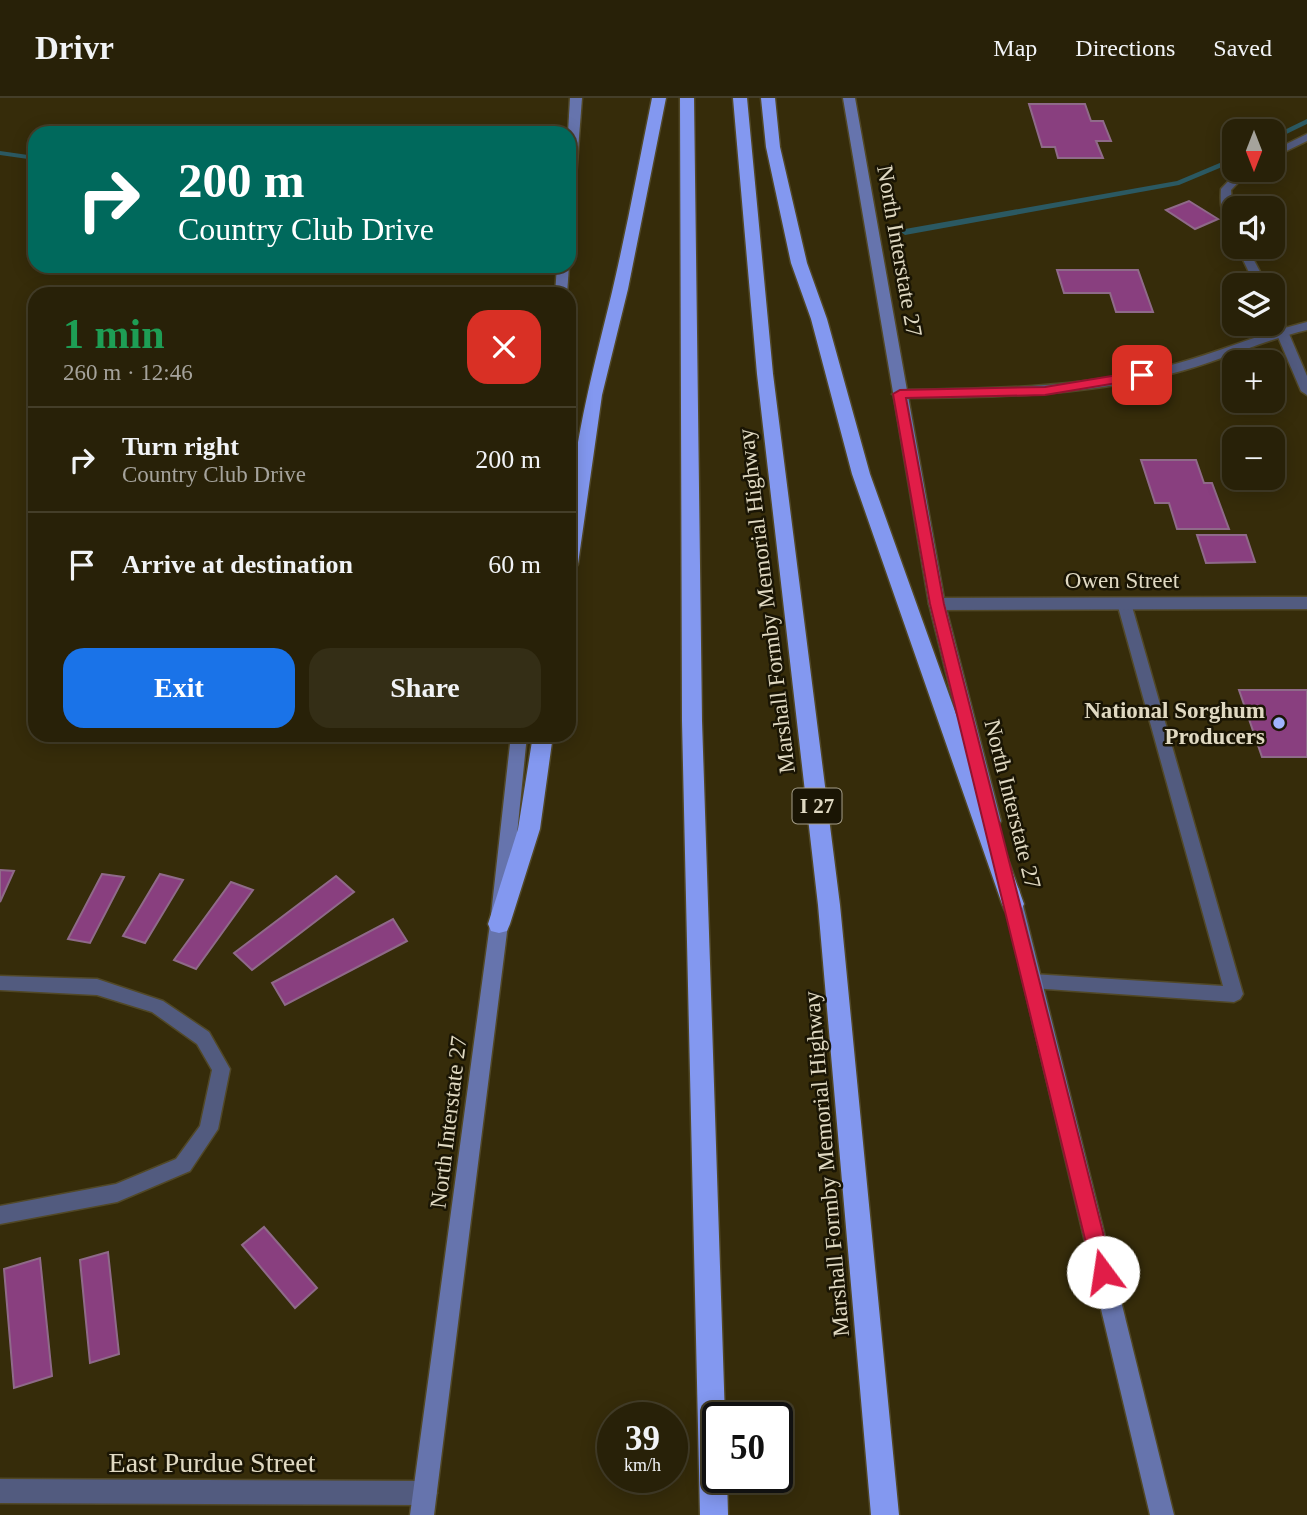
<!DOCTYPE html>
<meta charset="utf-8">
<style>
body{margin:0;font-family:"Times New Roman",serif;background:#342e16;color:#f1f3f6;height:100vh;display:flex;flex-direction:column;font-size:26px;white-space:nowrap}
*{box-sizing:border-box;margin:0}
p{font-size:23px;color:#a5a39c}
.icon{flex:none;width:38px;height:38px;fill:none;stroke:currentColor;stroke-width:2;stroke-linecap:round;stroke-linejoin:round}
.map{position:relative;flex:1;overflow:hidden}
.side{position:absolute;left:28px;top:189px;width:548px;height:455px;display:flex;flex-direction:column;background:#282108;border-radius:21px;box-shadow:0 4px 18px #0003,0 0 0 2px #443e29}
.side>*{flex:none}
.guide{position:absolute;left:28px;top:28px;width:548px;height:147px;border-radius:21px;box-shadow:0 4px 18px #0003,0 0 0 2px #443e29;background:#00695c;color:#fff;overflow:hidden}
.needle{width:46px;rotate:180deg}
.buttons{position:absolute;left:1222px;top:21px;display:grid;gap:14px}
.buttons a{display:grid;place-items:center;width:63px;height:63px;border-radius:14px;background:#282108;box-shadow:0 4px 18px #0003,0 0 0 2px #443e29;font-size:35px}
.speed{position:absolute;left:597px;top:1304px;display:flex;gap:14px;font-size:35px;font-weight:700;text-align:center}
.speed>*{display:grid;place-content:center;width:91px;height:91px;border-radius:50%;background:#282108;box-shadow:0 4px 18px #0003,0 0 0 2px #443e29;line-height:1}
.speed small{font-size:18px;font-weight:400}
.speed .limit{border:4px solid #111;border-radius:10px;background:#fff;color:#111}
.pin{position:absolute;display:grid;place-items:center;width:60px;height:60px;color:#fff;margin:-30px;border-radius:14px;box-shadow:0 4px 10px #0006}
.me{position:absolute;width:77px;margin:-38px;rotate:346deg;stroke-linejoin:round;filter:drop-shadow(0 0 5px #0008)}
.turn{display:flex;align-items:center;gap:24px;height:147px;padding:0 35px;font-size:32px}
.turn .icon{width:91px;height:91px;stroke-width:2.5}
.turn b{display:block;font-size:49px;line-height:60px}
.round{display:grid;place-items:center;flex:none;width:74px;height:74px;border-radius:21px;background:#342e16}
.summary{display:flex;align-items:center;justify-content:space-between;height:119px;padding:0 35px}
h1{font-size:42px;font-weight:700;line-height:52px;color:#1e9e55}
.action{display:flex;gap:14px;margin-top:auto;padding:14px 35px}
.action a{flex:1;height:80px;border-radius:21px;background:#1a73e8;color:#fff;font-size:28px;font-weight:700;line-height:80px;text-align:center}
.action a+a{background:#342e16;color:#f1f3f6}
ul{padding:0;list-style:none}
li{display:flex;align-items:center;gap:21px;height:105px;padding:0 35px;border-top:2px solid #443e29}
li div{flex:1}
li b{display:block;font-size:26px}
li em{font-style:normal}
header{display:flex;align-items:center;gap:42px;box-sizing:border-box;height:98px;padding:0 35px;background:#282108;border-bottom:2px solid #443e29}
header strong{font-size:33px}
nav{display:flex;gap:38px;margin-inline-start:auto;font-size:24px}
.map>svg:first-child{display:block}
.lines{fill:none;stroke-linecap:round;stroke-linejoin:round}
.stream{fill:#2b5962;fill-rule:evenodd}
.building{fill:#893f7f;stroke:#8f6a89;stroke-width:2}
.service-casing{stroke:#514827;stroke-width:3}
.minor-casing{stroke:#514827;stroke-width:3}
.secondary-casing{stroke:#514827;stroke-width:3}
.motorway-casing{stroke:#514827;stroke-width:3}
.service{fill:#525b7f;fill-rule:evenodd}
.minor{fill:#525b7f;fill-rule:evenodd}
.secondary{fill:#6674ad;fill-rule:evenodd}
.motorway{fill:#8398f0;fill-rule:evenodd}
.route{fill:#e11d48;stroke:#92132f;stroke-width:2}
.poi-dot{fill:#a0b3fd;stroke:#1a1504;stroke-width:2.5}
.labels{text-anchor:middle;stroke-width:5;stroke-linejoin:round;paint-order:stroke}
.shield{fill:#1a1504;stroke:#a59e89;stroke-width:2}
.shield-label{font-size:21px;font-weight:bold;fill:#e0d9c2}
.street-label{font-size:23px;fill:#e0d9c2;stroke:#1a1504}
.poi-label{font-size:23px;font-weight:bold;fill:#e0d9c2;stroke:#1a1504;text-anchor:end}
.near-street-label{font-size:28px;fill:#e0d9c2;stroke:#1a1504}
</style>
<header>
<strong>Drivr</strong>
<nav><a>Map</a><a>Directions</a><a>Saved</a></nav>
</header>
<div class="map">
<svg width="1307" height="1417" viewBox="0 0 1307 1417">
<rect width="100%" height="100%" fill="#362c0a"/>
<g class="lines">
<g class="stream">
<path d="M1307,21V26L1272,43V38Z"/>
<path d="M0,53L35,58V62L0,57Z"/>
<path d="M1234,59V64L1179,87L905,137L901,134L905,131L1177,83Z"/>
</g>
</g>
<g class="building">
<path d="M1029,6H1085L1091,23H1103L1111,43H1096L1103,60H1058L1055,49H1042Z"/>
<path d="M1189,103L1218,121L1195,131L1166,112Z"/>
<path d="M1057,172H1138L1153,214H1116L1110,195H1064Z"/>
<path d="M1141,362H1196L1204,385H1212L1229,431H1177L1169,405H1155Z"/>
<path d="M1197,437H1246L1255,464L1206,465Z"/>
<path d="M1239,592H1307V659H1262Z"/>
<path d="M0,772L14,773L0,804Z"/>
<path d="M102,776L124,779L90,845L68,841Z"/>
<path d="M160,776L183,782L145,845L123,838Z"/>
<path d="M336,778L354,794L252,872L234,855Z"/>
<path d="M231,784L253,792L196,871L174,862Z"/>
<path d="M393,821L407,843L285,907L272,885Z"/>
<path d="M264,1129L317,1190L295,1210L242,1147Z"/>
<path d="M108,1154L119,1256L90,1265L80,1162Z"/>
<path d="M40,1160L52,1278L14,1290L4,1171Z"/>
</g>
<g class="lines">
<g class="service-casing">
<g id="service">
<path d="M1307,36V43L1272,60V53Z"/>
<path d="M1239,72H1250L1231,92L1234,132C1221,124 1220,105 1221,91Z"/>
<path d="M1237,149H1247L1267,187H1255Z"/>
<path d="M1272,207L1278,210L1307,278V297L1301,293L1272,225Z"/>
<path d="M1124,500L1131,505L1243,896L1240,901L1234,904L1032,890L1026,888L1023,883L1026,878L1032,876L1223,888L1117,505Z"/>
<path d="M0,878L97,881L163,903L209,934L230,971L218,1031L190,1073L117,1104L0,1126V1108L116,1086L176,1061L200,1028L212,972L197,946L152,914L97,897L0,892Z"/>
</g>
</g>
<g class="minor-casing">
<g id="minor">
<path d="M1307,224V232C1260,243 1217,265 1170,276C1081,298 990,300 899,300L892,296L899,292C988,291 1077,290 1164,269C1213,257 1258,236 1307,224Z"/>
<path d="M1307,499V511L937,512L929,506L937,500Z"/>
<path d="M0,1381L425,1383L433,1387L437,1395L433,1403L425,1407L0,1405Z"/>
</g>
</g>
<g class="secondary-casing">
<g id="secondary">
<path d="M570,0H582L575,92L569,96L568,35Z"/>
<path d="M843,0H855L945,506L1001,723L998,728H986L983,723L929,506Z"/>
<path d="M569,167V168L567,196H555L557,168Z"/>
<path d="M511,637H527L508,826L434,1417H410L490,826Z"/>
<path d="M1010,783L1016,786L1019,791L1174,1417H1150L1001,791L1004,786Z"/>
</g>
</g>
<g class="motorway-casing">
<g id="motorway">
<path d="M652,0H666L628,191L602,297L578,466L575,471L569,472C564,377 590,285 612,194C627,130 639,64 652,0Z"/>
<path d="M680,0H694L702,623L725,1320H718V1379H727L728,1417H700L682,623Z"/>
<path d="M733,0H747L773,276L840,807L899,1417H871L818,807L757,276Z"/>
<path d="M761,0H775L780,49L807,165L827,221L870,376L1024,806L1021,813L1013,815L1005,813L1002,806L852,376L811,221L791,165L766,49Z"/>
<path d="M533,637H553L540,731L510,826L507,833L499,835L491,833L488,826L518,731Z"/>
</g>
</g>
<use href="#service" class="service"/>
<use href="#minor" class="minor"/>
<use href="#secondary" class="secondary"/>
<use href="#motorway" class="motorway"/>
</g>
<path class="route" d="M1142,273L1147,274V280L1045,297L906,300L944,506L1113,1174L1110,1181L1103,1184L1096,1181L1093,1174L930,506L893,296L900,292L1045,289Z"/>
<circle class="poi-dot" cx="1279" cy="625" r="7"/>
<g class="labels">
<rect class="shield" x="792.5" y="690.5" width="49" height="35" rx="5"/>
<g class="shield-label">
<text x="817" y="715">I 27</text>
</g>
<g class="street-label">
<text transform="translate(900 153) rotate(80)" y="8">North Interstate 27</text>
<text x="1122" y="490">Owen Street</text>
<text transform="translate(766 503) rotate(-97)" y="8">Marshall Formby Memorial Highway</text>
<text transform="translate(1013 706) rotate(76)" y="8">North Interstate 27</text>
<text transform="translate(448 1024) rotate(-83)" y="8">North Interstate 27</text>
<text transform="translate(826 1066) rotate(-95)" y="8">Marshall Formby Memorial Highway</text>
</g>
<g class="poi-label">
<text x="1265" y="620">National Sorghum<tspan x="1265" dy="26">Producers</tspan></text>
</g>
<g class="near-street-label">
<text x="212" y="1374">East Purdue Street</text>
</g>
</g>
</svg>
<div class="buttons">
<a><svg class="needle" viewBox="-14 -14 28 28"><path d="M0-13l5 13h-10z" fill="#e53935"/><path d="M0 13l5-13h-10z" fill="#a5a39c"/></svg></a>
<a><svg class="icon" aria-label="sound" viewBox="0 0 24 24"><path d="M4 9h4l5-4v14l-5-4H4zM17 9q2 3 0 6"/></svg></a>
<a><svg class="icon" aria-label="layers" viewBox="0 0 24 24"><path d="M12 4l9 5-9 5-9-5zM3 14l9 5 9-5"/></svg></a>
<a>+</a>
<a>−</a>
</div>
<div class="speed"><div>39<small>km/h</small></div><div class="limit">50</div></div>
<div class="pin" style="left:1142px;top:277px;background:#d93025"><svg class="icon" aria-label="arrive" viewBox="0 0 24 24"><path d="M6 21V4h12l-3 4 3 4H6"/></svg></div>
<svg class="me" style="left:1103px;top:1174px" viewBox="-20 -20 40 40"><circle r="19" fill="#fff"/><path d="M0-13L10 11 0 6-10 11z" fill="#e11d48"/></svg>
<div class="guide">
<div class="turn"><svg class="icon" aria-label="right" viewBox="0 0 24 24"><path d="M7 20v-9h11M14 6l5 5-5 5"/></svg><div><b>200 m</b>Country Club Drive</div></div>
</div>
<section class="side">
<div class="summary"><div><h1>1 min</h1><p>260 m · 12:46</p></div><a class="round" style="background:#d93025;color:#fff"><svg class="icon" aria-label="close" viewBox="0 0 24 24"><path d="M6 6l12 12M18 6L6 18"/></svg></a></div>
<ul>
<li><svg class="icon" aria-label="right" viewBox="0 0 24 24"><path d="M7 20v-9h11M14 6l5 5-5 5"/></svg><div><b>Turn right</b><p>Country Club Drive</p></div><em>200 m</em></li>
<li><svg class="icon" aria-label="arrive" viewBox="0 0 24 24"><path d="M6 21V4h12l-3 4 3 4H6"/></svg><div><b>Arrive at destination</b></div><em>60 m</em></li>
</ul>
<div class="action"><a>Exit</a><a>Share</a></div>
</section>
</div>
